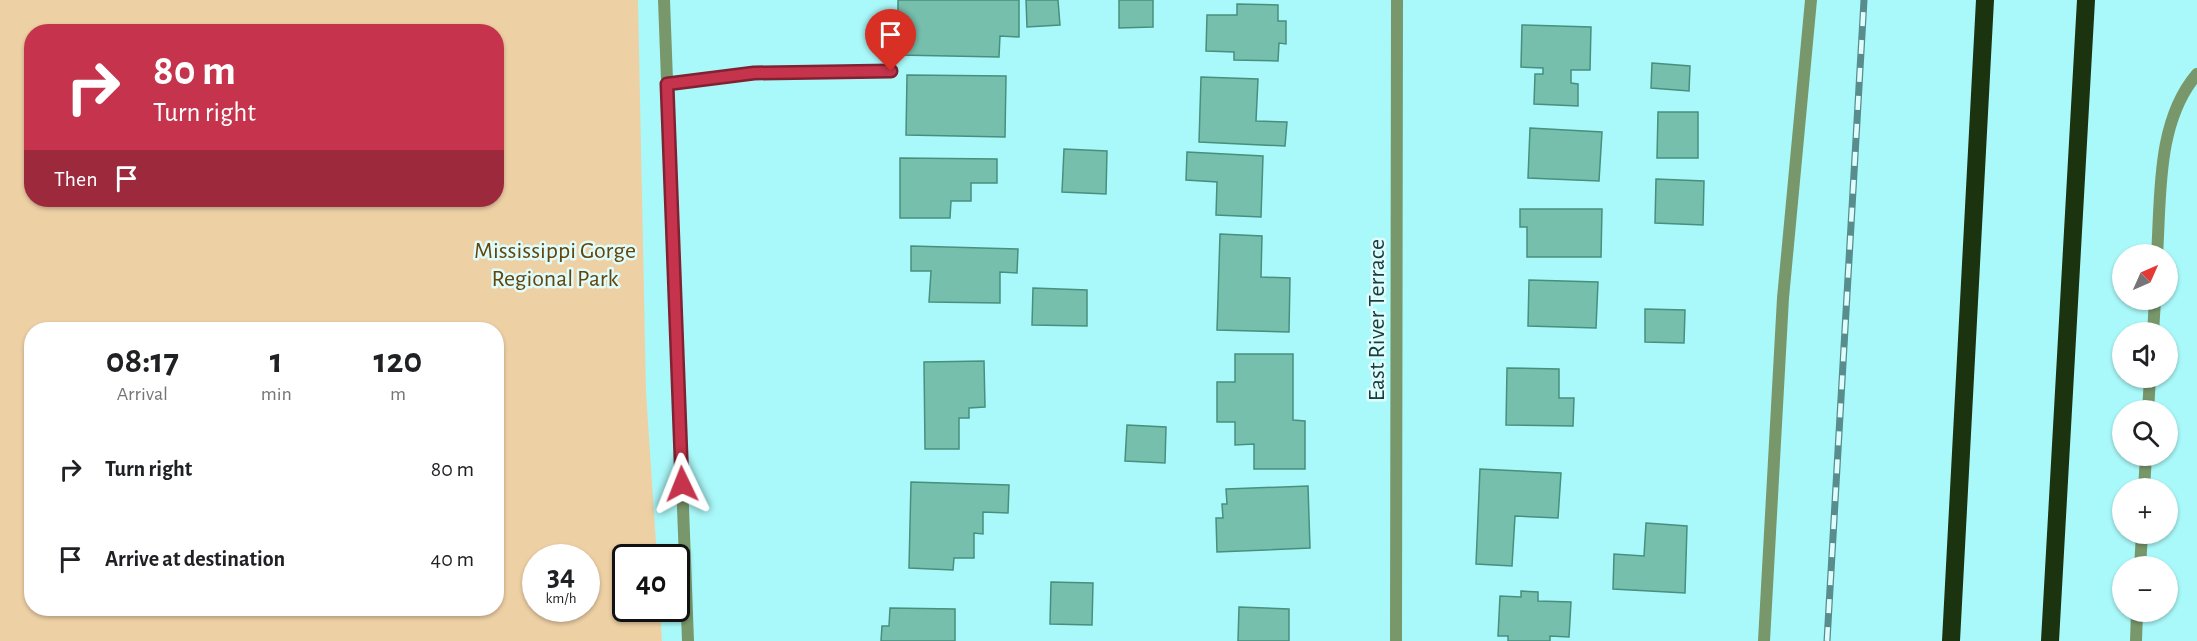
<!DOCTYPE html>
<meta charset="utf-8">
<style>
body{margin:0;font-family:"Alegreya Sans",sans-serif;background:#f2f2f2;color:#202124;height:100vh;display:flex;flex-direction:column;font-size:22px;white-space:nowrap}
*{box-sizing:border-box;margin:0}
p{font-size:20px;color:#757577}
.icon{flex:none;width:33px;height:33px;fill:none;stroke:currentColor;stroke-width:2;stroke-linecap:round;stroke-linejoin:round}
.map{position:relative;flex:1;overflow:hidden}
.sheet{position:absolute;left:24px;top:322px;width:480px;height:294px;display:flex;flex-direction:column;background:#fff;border-radius:24px;box-shadow:0 2px 4px #0004}
.sheet>*{flex:none}
.guide{position:absolute;left:24px;top:24px;width:480px;height:183px;border-radius:24px;box-shadow:0 2px 4px #0004;background:#c5344c;color:#fff;overflow:hidden}
.needle{width:39px;rotate:45deg}
.tools{position:absolute;left:2112px;top:244px;display:grid;gap:12px}
.tools a{display:grid;place-items:center;width:66px;height:66px;border-radius:50%;background:#fff;box-shadow:0 2px 4px #0004;font-size:30px}
.speed{position:absolute;left:522px;top:544px;display:flex;gap:12px;font-size:30px;font-weight:700;text-align:center}
.speed>*{display:grid;place-content:center;width:78px;height:78px;border-radius:50%;background:#fff;box-shadow:0 2px 4px #0004;line-height:1}
.speed small{font-size:15px;font-weight:400}
.speed .limit{border:3px solid #111;border-radius:9px;background:#fff;color:#111}
.pin{position:absolute;display:grid;place-items:center;width:51px;height:51px;color:#fff;margin:-62px -26px;border-radius:50% 50% 50% 0;rotate:-45deg;box-shadow:0 0 6px #0007}
.pin .icon{rotate:45deg}
.me{position:absolute;width:66px;margin:-33px;rotate:358deg;stroke-linejoin:round;filter:drop-shadow(0 0 4px #0008)}
.turn{display:flex;align-items:center;gap:21px;height:126px;padding:0 30px;font-size:27px}
.turn .icon{width:78px;height:78px;stroke-width:2.5}
.turn b{display:block;font-size:42px;line-height:51px}
.then{display:flex;align-items:center;height:57px;padding:0 30px;background:#0003;gap:12px;font-size:22px}
.eta{display:flex;justify-content:space-evenly;align-items:center;height:102px;text-align:center}
.eta b{font-size:36px;font-weight:700;line-height:42px}
ul{padding:0;list-style:none}
li{display:flex;align-items:center;gap:18px;height:90px;padding:0 30px}
li div{flex:1}
li b{display:block;font-size:22px}
li em{font-style:normal}
.map>svg:first-child{display:block}
.green{fill:#eed0a5;fill-rule:evenodd}
.building{fill:#77bfad;stroke:#478f7f;stroke-width:1.5}
.lines{fill:none;stroke-linecap:round;stroke-linejoin:round}
.service{stroke:#78986b;stroke-width:12}
.minor{stroke:#78986b;stroke-width:12}
.tertiary{stroke:#78986b;stroke-width:12}
.motorway{stroke:#1b330f;stroke-width:18}
.rail-casing{stroke:#588c8d;stroke-width:7}
.rail{stroke:#dffdfd;stroke-width:4.5;stroke-dasharray:14;stroke-linecap:butt}
.route-casing{stroke:#802231;stroke-width:15}
.route{stroke:#c5344c;stroke-width:10}
.labels{text-anchor:middle;stroke-width:5;stroke-linejoin:round;paint-order:stroke}
.park-label{font-size:24px;fill:#65450a;stroke:#dffdfd}
.street-label{font-size:24px;fill:#1b3c3d;stroke:#dffdfd}
</style>
<div class="map">
<svg width="2197" height="641" viewBox="0 0 2197 641">
<rect width="100%" height="100%" fill="#aaf9fa"/>
<path class="green" d="M0,0H638L646,392L657,558H626V609H660L662,641H0ZM32,32H496V200H32ZM32,330H496V609H32ZM536,558H586V609H536Z"/>
<g class="building">
<path d="M898,0H1019V37L1000,36L999,57L898,55Z"/>
<path d="M1026,0H1058L1060,25L1027,27Z"/>
<path d="M1119,0H1153V27L1119,28Z"/>
<path d="M1237,4L1278,5V21H1286V44L1279,43L1278,61L1234,60V52L1206,51L1207,15H1237Z"/>
<path d="M1522,25L1591,27L1590,70H1571V83L1578,84V106L1534,104L1535,74H1543V68L1521,67Z"/>
<path d="M1652,63L1690,66L1689,91L1651,88Z"/>
<path d="M907,75L1006,76L1005,137L906,135Z"/>
<path d="M1201,77L1258,79L1256,121L1287,122L1285,146L1199,142Z"/>
<path d="M1658,112H1698V158H1657Z"/>
<path d="M1530,128L1602,132L1599,181L1528,178Z"/>
<path d="M1064,149L1107,151L1106,194L1062,192Z"/>
<path d="M1187,152L1263,156L1261,217L1216,215L1217,182L1186,180Z"/>
<path d="M900,158L997,159V183H971V201H951L950,218H900Z"/>
<path d="M1656,179L1704,181L1703,225L1655,223Z"/>
<path d="M1520,209H1602L1601,257H1527V227H1520Z"/>
<path d="M1220,234L1262,236L1261,277L1290,278L1289,332L1217,330Z"/>
<path d="M911,246L1018,249L1017,273L1000,272V303L929,302L931,271H911Z"/>
<path d="M1529,280L1598,282L1596,328L1528,326Z"/>
<path d="M1033,288L1087,290V326L1032,325Z"/>
<path d="M1645,309L1685,310L1684,343L1645,342Z"/>
<path d="M1235,354H1293V420L1305,421V469H1254V444L1235,445V422H1217V382H1235Z"/>
<path d="M984,361L985,407L969,408V418H959V449H925L924,362Z"/>
<path d="M1507,368L1559,369V398H1574L1573,426L1506,425Z"/>
<path d="M1127,425L1166,427L1165,463L1125,461Z"/>
<path d="M1480,469L1561,473L1558,518L1515,516L1512,566L1476,564Z"/>
<path d="M911,482L1009,485L1008,513L983,512V534L974,533V558H954L953,570L909,568Z"/>
<path d="M1308,486L1310,548L1217,552L1216,518H1223L1222,504H1227L1226,489Z"/>
<path d="M1646,523L1687,526L1685,593L1613,589L1614,554L1644,556Z"/>
<path d="M1051,582L1093,583L1092,625L1050,624Z"/>
<path d="M1521,591L1538,592V601L1571,602L1569,637L1550,636V641H1508V636H1498L1500,596L1521,597Z"/>
<path d="M1239,607L1289,609V641H1238Z"/>
<path d="M890,608L955,609V641H881L882,626H889Z"/>
</g>
<g class="lines">
<g class="service">
<path d="M667,84L755,73L891,71"/>
<path d="M1764,641L1783,298L1811,0"/>
</g>
<g class="minor">
<path d="M2157,255C2161,196 2156,122 2197,74"/>
<path d="M2153,333L2155,300"/>
<path d="M2148,411L2150,378"/>
<path d="M2144,489L2146,456"/>
<path d="M2140,567L2142,534"/>
<path d="M1396,641L1397,0"/>
<path d="M2136,641L2137,612"/>
</g>
<path class="tertiary" d="M664,0L688,641"/>
<g class="motorway">
<path d="M1951,641L1985,0"/>
<path d="M2050,641L2086,0"/>
</g>
<g class="rail-casing">
<path id="rail" d="M1827,641L1864,0"/>
</g>
<use href="#rail" class="rail"/>
</g>
<g class="lines">
<g class="route-casing">
<path id="route" d="M682,484L667,84L754,73L891,71"/>
</g>
<use href="#route" class="route"/>
</g>
<g class="labels">
<g class="park-label">
<text x="555" y="258">Mississippi Gorge<tspan x="555" dy="28">Regional Park</tspan></text>
</g>
<g class="street-label">
<text transform="translate(1376 320) rotate(-90)" y="8">East River Terrace</text>
</g>
</g>
</svg>
<div class="tools">
<a><svg class="needle" viewBox="-14 -14 28 28"><path d="M0-13l5 13h-10z" fill="#e53935"/><path d="M0 13l5-13h-10z" fill="#757577"/></svg></a>
<a><svg class="icon" aria-label="sound" viewBox="0 0 24 24"><path d="M4 9h4l5-4v14l-5-4H4zM17 9q2 3 0 6"/></svg></a>
<a><svg class="icon" aria-label="search" viewBox="0 0 24 24"><circle cx="10" cy="10" r="6"/><path d="M15 15l6 6"/></svg></a>
<a>+</a>
<a>−</a>
</div>
<div class="speed"><div>34<small>km/h</small></div><div class="limit">40</div></div>
<div class="pin" style="left:891px;top:71px;background:#d93025"><svg class="icon" aria-label="arrive" viewBox="0 0 24 24"><path d="M6 21V4h12l-3 4 3 4H6"/></svg></div>
<svg class="me" style="left:682px;top:484px" viewBox="-20 -20 40 40"><path d="M0-17L14 15 0 8-14 15z" fill="#c5344c" stroke="#fff" stroke-width="4"/></svg>
<div class="guide">
<div class="turn"><svg class="icon" aria-label="right" viewBox="0 0 24 24"><path d="M7 20v-9h11M14 6l5 5-5 5"/></svg><div><b>80 m</b>Turn right</div></div>
<div class="then">Then<svg class="icon" aria-label="arrive" viewBox="0 0 24 24"><path d="M6 21V4h12l-3 4 3 4H6"/></svg></div>
</div>
<section class="sheet">
<div class="eta">
<div><b>08:17</b><p>Arrival</p></div>
<div><b>1</b><p>min</p></div>
<div><b>120</b><p>m</p></div>
</div>
<ul>
<li><svg class="icon" aria-label="right" viewBox="0 0 24 24"><path d="M7 20v-9h11M14 6l5 5-5 5"/></svg><div><b>Turn right</b></div><em>80 m</em></li>
<li><svg class="icon" aria-label="arrive" viewBox="0 0 24 24"><path d="M6 21V4h12l-3 4 3 4H6"/></svg><div><b>Arrive at destination</b></div><em>40 m</em></li>
</ul>
</section>
</div>
